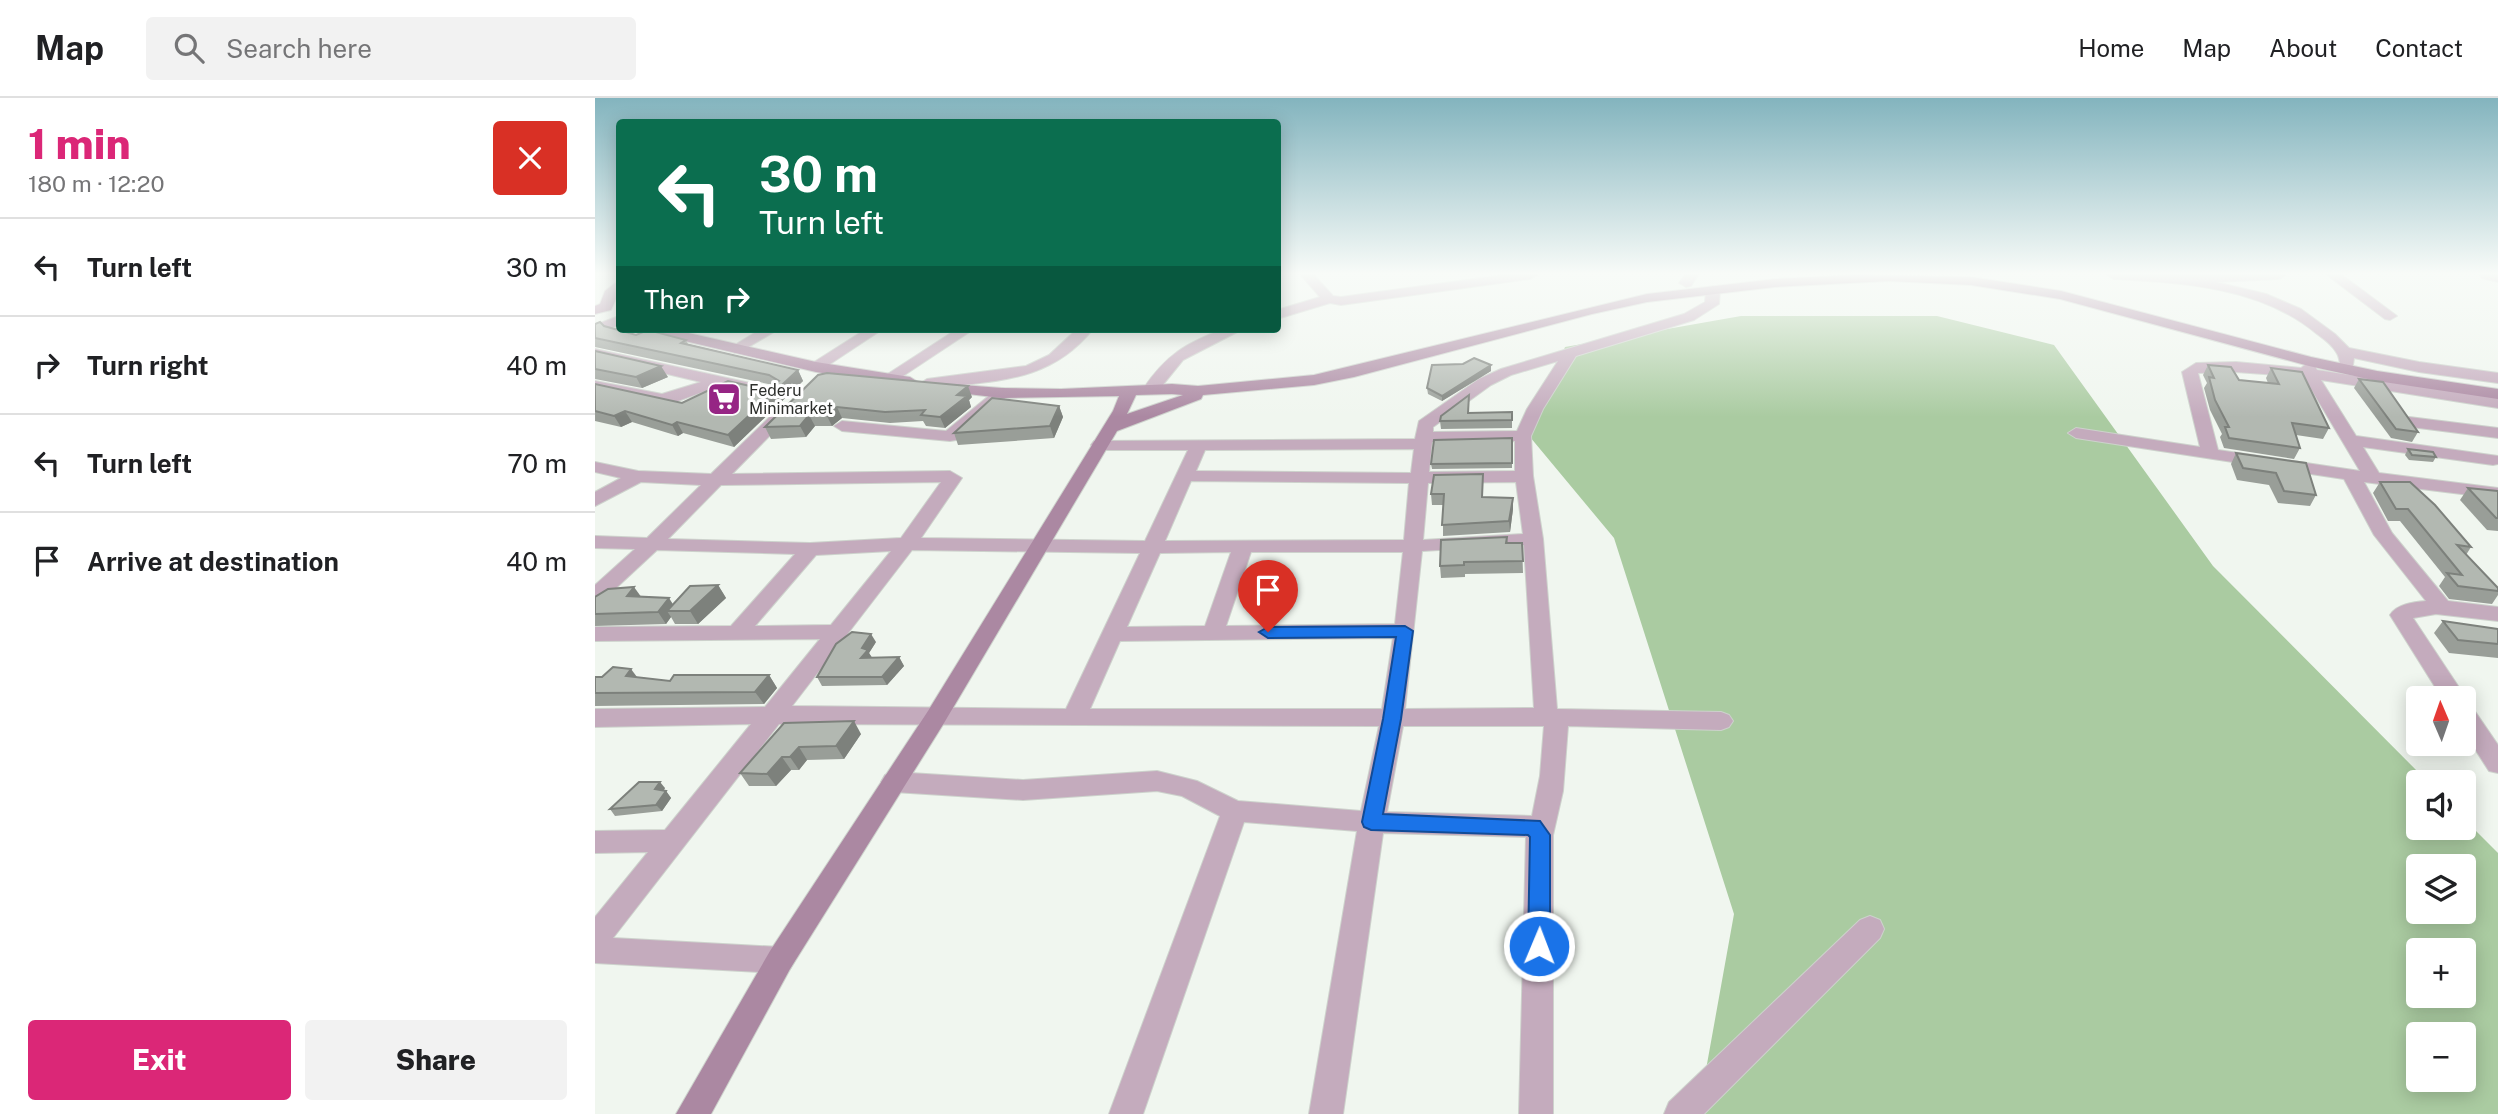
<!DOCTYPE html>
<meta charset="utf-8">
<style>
body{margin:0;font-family:"Public Sans",sans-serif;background:#f2f2f2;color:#202124;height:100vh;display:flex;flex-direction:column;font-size:26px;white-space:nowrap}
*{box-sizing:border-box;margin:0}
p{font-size:23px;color:#757577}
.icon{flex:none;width:38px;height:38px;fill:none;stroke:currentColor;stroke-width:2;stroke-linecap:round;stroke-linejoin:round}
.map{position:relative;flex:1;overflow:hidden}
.drawer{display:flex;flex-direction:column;background:#fff;width:595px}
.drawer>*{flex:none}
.guide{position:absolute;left:21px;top:21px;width:665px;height:214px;border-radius:7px;box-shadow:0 4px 18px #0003;background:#0b6e4f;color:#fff;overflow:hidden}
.needle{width:46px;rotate:358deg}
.buttons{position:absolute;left:1811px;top:588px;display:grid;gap:14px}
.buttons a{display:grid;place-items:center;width:70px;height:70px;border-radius:7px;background:#fff;box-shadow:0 4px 18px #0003;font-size:35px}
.pin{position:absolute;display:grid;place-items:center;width:60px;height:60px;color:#fff;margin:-72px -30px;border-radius:50% 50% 50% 0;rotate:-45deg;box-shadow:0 0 7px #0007}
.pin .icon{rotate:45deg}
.me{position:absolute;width:77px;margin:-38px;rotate:1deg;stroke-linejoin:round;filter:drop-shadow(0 0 5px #0008)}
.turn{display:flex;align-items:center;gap:24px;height:147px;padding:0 28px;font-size:32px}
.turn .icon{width:91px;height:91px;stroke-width:2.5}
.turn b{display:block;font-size:49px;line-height:60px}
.then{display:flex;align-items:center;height:66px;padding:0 28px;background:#0003;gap:14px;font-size:26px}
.round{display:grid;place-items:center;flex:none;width:74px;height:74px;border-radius:7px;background:#f2f2f2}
.summary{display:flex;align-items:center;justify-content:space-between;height:119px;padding:0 28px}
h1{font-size:42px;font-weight:800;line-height:52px;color:#db2777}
.primary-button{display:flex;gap:14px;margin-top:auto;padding:14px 28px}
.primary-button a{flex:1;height:80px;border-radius:7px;background:#db2777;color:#fff;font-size:28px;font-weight:800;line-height:80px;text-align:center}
.primary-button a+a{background:#f2f2f2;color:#202124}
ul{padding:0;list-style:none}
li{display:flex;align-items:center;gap:21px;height:98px;padding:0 28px;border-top:2px solid #e0e0e0}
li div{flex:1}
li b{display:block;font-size:26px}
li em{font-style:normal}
header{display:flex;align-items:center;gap:42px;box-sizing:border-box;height:98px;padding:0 35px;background:#fff;border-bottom:2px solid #e0e0e0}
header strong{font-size:33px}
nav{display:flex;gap:38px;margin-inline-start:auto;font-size:24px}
.search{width:490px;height:63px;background:#f2f2f2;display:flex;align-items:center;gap:18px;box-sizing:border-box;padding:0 24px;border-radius:7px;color:#757577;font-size:26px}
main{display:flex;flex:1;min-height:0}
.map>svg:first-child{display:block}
.green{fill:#aacba1;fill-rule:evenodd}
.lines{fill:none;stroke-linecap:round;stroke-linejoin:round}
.street-casing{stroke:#cdd2cc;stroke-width:2}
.secondary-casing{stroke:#cdd2cc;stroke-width:2}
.street{fill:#c4abbd;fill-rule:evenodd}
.secondary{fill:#ab88a2;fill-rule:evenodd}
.wall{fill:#999e98}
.shaded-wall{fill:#7d817c}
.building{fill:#b2b8b1;stroke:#7d817c;stroke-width:2}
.route{fill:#1a73e8;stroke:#114b97;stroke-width:2}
.labels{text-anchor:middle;stroke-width:6;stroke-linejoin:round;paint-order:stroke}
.far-poi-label{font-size:16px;fill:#2d2f2c;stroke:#fff;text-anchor:start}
</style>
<header>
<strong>Map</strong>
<div class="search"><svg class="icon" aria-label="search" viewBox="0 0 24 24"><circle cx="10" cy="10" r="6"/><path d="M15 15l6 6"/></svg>Search here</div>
<nav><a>Home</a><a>Map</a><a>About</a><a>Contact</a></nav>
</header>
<main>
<section class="drawer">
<div class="summary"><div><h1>1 min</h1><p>180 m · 12:20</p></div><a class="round" style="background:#d93025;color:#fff"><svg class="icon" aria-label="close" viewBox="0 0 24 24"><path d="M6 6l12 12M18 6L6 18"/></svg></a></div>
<ul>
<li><svg class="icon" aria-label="left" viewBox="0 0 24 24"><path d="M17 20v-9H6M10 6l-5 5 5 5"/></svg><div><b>Turn left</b></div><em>30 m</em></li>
<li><svg class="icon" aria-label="right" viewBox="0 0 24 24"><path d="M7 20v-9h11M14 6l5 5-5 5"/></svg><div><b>Turn right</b></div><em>40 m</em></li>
<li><svg class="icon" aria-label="left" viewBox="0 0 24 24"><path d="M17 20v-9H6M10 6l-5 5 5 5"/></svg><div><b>Turn left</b></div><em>70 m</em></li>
<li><svg class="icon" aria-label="arrive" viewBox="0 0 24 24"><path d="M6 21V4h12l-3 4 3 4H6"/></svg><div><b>Arrive at destination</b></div><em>40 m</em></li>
</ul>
<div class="primary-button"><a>Exit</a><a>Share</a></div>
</section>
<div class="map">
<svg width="1903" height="1016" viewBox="0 0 1903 1016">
<rect width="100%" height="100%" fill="#f0f6ef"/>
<path class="green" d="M1146,218H1342L1459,247L1618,468L1833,684H1824V730H1869V721L1903,755V1016H1103L1139,816L1019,440L935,339L970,249ZM1824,768H1869V814H1824ZM1824,852H1869V898H1824ZM1824,936H1869V982H1824Z"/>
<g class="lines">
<g class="street-casing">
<g id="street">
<path d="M706,177H719L738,198L746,199L908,177H942L935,181L746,207L735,205L682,221V212L725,199Z"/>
<path d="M1090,177H1103L1096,188L1091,189L1084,185Z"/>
<path d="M1512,177H1690L1684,181L1621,184L1671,196L1706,211L1740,236L1754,250L1824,264L1903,275V285L1824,274L1759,260L1757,274H1747C1744,268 1746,261 1741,254C1737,247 1729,241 1722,236C1666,189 1589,185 1519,181Z"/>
<path d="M1732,177H1747L1802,218L1795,222L1790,221Z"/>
<path d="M1885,177H1903V184L1887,180Z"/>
<path d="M1118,188L1125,192L1124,206L1099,222L981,258L948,311L936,338L938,378L948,441L962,611L1126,614L1134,617L1138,623L1134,629L1126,632L973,628L968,693L958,737V1016H924L931,739L788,735L748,1016H714L762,733L649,724L548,1016H514L625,718L587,698L562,693L428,702L299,694L290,691L286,684L290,677L299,674L428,682L562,673L602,683L643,703L766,713L784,628L184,626L18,840L185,849L195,853L200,862L195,871L185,875L0,865V819L53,754L0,755V733L70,732L156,626L0,629V611L170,609L225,541L0,543V529L136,528L200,456L62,452L7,503L0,505V487L40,451L0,450V438L52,440L106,387L46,384L0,408V394L26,380L0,374V364L43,373L116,376L185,309L191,307L199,312L197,315L137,376L355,373L367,380L326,440L550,443L593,352H505L496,347L499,343L820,341L824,323L884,281L906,271L1089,216L1110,204L1111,192ZM963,263L932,311L922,333L838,334V329L896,287L916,277ZM920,343V373L834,374L837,344ZM819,351L816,375L601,373L610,352ZM596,383L814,385L809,442L570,443ZM346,384L306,440L215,445L73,441L126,387ZM921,384L928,436L828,442L833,385ZM929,447L939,610L810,611L827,453ZM317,452L545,455L471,611L197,608ZM296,453L236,527L160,528L221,457ZM636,454L610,528L532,529L565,455ZM656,454H808L800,526L631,528ZM798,540L787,611H495L525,543ZM808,628H949L945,678L937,718L792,714Z"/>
<path d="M24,218V227L0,236V227Z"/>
<path d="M166,231H184L145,254L140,255L133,251Z"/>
<path d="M271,231H288L226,272H216L213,269L216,266Z"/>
<path d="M362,231H379L299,284L293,286L285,281Z"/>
<path d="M482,231H498C453,287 397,282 332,291L324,286L332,281L431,268L454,257Z"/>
<path d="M628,231H648L588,262L562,294H550L548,291C572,256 590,246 628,231Z"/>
<path d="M0,251L155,285L163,290L155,295L124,288L83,303L67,306L0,293V283L67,296L106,284L0,259Z"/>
<path d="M1641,264L1706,270L1714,264L1719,266L1722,272L1903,300V310L1726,282L1761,338L1903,358V366L1898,367L1768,349L1784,375L1903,390V407L1896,405L1891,399L1769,384L1797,435L1853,503L1903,509V523L1841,516L1818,520L1867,594L1871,600L1869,603V600H1847L1795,517C1802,506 1819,504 1831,503L1779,437L1749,381L1481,340L1473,335L1481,330L1605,349L1587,274L1601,265ZM1641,274L1709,279L1765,373L1623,352L1603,275Z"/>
<path d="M407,290L413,292L415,295L413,298L361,342L355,343L247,333L239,328L247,323L351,333L401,292Z"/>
<path d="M1814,319L1903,330V340L1808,328L1806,324Z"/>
<path d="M1869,607L1877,609L1903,647V675L1894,673L1869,634Z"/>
<path d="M1275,818L1285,822L1289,831L1285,840L1109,1016H1069L1074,1004L1265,822Z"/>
</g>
</g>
<g class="secondary-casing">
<g id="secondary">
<path d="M1261,177L1376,179L1466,193L1716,259L1782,273L1903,291V301L1782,283L1714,268L1465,201L1376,187L1294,183L1180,189L1052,204L997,216L759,279L719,287L608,297L606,301L522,333L349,625L195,871L116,1016H81L175,853L333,613L518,313L524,298L407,300L347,293L339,288L341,285L407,290L466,291L577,286L603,288L719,277L1052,196L1180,181ZM577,296L588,297L532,316L541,297Z"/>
<path d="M24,182V194L16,212L0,216V208L5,206L10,193Z"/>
<path d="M50,231H76L221,264L315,279L323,284L315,289L221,274L52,234Z"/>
</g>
</g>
<use href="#street" class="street"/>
<use href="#secondary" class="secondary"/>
</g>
<g class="wall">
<path d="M0,226L41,237L91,242L93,246L203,272L208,283L139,349L88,335L83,338L37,324L26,329L0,323V286L87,305L173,292L178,287L0,249Z"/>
<path d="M0,253L73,279L47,290L0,281Z"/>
<path d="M896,267V273L847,303L833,296L832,290Z"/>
<path d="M1613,267L1644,282L1673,285L1671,280L1676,270L1734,330L1728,341L1701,337L1705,350L1699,361L1629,350L1625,339L1627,336L1615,312L1609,290L1612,285L1608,277Z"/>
<path d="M223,277L377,299L374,302L376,309L350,330L331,328L328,323L295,325L247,320L237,328H220L211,339L176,341L170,329Z"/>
<path d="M1764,281L1823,334L1817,344L1796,340L1759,290Z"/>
<path d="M874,297V315L917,314V330L846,331L845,323Z"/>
<path d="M464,308L468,319L459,340L363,347L359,335Z"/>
<path d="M917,340V370L837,371L836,366Z"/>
<path d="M1813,351L1841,359L1838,364L1814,362L1810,357Z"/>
<path d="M1641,355L1721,397L1715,408L1683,405L1674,387L1642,382L1636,366Z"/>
<path d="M888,376V399L918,400V411L915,434L848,438V407H837L836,396Z"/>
<path d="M1785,384L1876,449L1871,457L1903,490V497L1897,506L1854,501L1844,488L1850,479L1805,423H1793L1778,395Z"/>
<path d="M1873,390L1903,393V433L1892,432L1865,402Z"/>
<path d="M912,439L913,445H927L928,475L870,476V479L846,480L845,468Z"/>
<path d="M123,487L131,500L103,526H80L76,519L71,526L0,528V499L45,498L78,506Z"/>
<path d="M1848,523L1903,531V560L1854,555L1839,535Z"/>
<path d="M281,544L274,555L277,560L304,559L309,568L292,587L227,588L222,579Z"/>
<path d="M174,577L182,590L169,606L0,608V579H43L75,583Z"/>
<path d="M189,625L266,636L249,661L212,662L204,672H196L181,688H154L145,675Z"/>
<path d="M70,690L68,693H71L76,700L67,713L20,718L15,711Z"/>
</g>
<g class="shaded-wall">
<path d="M896,267V273L847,303V298Z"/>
<path d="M66,268L73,279L47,290L41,279Z"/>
<path d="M203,272L208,283L139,349L133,337Z"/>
<path d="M373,288L377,299L374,302L376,309L350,330L345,319L362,297Z"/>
<path d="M464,308L468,319L459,340L455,328Z"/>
<path d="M242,309L247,320L237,328L231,316Z"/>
<path d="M30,313L37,324L26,329L19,318Z"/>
<path d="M214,317L220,328L211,339L205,328Z"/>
<path d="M82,324L88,335L83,338L77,327Z"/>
<path d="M918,400V411L915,434L914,423Z"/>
<path d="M123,487L131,500L103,526L95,513Z"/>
<path d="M39,489L47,500L32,498Z"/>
<path d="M74,500L81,511L72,513L76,519L71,526L63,514Z"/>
<path d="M276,536L281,544L274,555L278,561L266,560L267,550Z"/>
<path d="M304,559L309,568L292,587L287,579Z"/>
<path d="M36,571L45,583L31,578Z"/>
<path d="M174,577L182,590L169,606L160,594Z"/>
<path d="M259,623L266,636L249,661L241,648Z"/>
<path d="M204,649L212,662L204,672L195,659Z"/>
<path d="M187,659L196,672L181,688L172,676Z"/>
<path d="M65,684L70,690L66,698L60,691Z"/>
<path d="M71,693L76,700L67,713L61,707Z"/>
</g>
<g class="building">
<path d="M5,224L9,228L41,237L53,232L91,242L86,245L203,272L133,337L82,324L77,327L30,313L19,318L0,313V286L87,305L133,283L173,292L184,283L174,277L0,240V226Z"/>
<path d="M0,253L66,268L41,279L0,271Z"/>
<path d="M879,260L896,267L847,298L832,290L837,267L868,266Z"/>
<path d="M1613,267L1636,269L1644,282L1684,286L1676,270L1707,274L1734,330L1697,325L1705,350L1634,340L1630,329H1634L1620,302L1614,279L1619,280Z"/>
<path d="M232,275L373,288L362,297L372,298L345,319L326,317L330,312L290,314L242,309L231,316L214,317L205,328L170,329L223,277Z"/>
<path d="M1764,281L1788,284L1823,334L1801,331Z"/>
<path d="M874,297L873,315L917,314V322L845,323L846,318Z"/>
<path d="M397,300L464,308L455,328L359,335Z"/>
<path d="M917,340V365L836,366L839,342Z"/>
<path d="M1813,351L1838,354L1841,359L1817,357Z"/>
<path d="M1641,355L1711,365L1721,397L1689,393L1681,375L1648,370Z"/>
<path d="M888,376L887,399L918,400L914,423L847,427L849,396H836L839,377Z"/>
<path d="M1785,384H1815L1840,407L1876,449L1862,447L1903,490V493L1863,488L1852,475L1867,477L1813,411H1801Z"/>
<path d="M1873,390L1903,393V420H1901Z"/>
<path d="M912,439L911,445H927L928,463L869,464V467L845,468L846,442Z"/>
<path d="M123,487L95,513H72L95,488Z"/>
<path d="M39,489L32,498L74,500L63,514L0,516V499L13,491Z"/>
<path d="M1848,523L1903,531V546L1863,542Z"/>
<path d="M257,534L276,536L267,550L273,552L266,560L304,559L287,579H222L241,546Z"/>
<path d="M18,569L36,571L31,578L75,583L79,577H174L160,594L0,595V579H7Z"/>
<path d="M259,623L241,648L204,649L195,659H187L172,676L145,675L189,625Z"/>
<path d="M44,684H65L60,691L71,693L61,707L15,711Z"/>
</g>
<linearGradient id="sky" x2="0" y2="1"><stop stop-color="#83b4be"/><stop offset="0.55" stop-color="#f8fbf8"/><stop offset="1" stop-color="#f8fbf8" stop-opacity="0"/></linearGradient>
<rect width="1903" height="319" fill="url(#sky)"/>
<path class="route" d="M810,528L818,533L806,621L788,716L945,723L955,737V848L951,855L944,858L936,855L933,848L935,739L933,737L776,732L769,729L767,724L788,621L801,539L673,540L664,534L673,529Z"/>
<defs>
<g id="supermarket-square" transform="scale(1.75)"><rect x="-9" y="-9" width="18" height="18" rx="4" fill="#962584" stroke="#fff"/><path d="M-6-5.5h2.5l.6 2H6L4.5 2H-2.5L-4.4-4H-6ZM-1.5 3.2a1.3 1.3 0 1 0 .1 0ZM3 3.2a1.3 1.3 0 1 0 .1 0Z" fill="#fff"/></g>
</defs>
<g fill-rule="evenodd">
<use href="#supermarket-square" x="129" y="301"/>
</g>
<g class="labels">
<g class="far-poi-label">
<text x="154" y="298">Federu<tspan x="154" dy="18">Minimarket</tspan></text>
</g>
</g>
</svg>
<div class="buttons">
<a><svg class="needle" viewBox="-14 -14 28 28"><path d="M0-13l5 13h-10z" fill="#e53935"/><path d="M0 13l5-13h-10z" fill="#757577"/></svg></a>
<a><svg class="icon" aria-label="sound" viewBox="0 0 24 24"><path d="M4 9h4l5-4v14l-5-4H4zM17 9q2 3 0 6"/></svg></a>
<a><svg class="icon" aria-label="layers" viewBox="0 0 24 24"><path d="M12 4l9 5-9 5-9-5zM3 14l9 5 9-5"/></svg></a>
<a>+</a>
<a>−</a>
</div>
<div class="pin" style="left:673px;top:534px;background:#d93025"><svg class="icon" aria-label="arrive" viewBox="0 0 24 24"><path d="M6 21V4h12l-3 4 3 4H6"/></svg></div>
<svg class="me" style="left:944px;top:848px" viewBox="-20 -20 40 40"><circle r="17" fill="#1a73e8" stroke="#fff" stroke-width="3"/><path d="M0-11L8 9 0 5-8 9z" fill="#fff"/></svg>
<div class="guide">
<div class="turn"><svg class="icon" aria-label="left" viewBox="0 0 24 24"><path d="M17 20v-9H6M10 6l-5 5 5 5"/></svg><div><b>30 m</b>Turn left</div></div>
<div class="then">Then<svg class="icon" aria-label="right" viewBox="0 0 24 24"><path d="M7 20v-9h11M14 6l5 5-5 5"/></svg></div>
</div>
</div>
</main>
